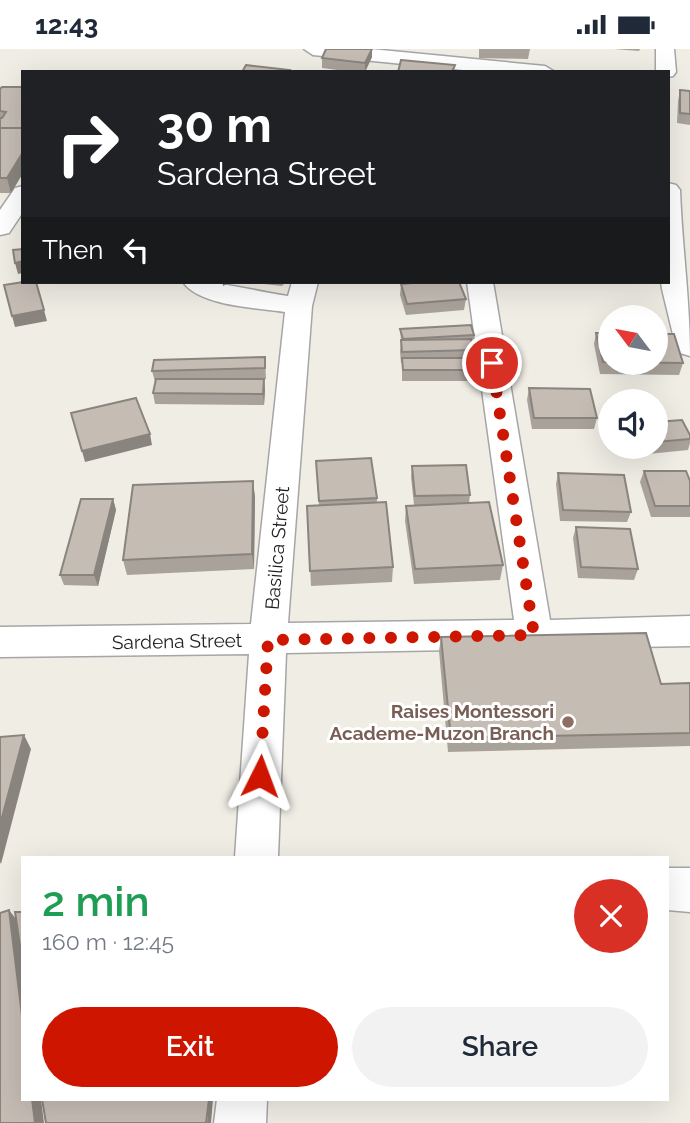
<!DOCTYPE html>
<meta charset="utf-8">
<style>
body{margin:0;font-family:Raleway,sans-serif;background:#f2f2f3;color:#1f2937;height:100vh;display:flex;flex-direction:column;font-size:26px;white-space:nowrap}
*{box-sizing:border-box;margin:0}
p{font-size:23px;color:#747a83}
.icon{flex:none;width:38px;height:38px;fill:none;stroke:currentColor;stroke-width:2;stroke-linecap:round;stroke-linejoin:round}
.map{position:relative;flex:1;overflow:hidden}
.details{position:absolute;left:21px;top:807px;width:648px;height:245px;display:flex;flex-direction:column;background:#fff;border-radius:0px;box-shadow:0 7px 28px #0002}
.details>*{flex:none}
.top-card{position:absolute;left:21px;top:21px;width:649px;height:214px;border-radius:0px;box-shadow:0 7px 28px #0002;background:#202124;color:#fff;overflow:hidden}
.needle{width:46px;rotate:302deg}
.fabs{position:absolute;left:598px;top:256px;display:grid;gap:14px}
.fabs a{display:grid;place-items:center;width:70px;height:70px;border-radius:50%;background:#fff;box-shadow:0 7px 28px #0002;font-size:35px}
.pin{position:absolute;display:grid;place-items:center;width:60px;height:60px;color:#fff;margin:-30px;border:4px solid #fff;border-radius:50%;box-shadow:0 2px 7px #0007}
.me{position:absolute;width:77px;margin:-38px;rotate:3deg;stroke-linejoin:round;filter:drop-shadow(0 0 5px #0008)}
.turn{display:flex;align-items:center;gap:24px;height:147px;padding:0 21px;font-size:32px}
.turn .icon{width:91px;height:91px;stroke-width:2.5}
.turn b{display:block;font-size:49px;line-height:60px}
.then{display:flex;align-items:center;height:66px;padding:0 21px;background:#0003;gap:14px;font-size:26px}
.round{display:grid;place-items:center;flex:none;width:74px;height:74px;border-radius:37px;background:#f2f2f3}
.headline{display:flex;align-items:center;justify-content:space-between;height:119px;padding:0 21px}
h1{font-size:42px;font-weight:600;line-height:52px;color:#1e9e55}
.cta{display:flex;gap:14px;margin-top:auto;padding:14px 21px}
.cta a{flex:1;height:80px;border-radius:42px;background:#ce1500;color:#fff;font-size:28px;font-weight:600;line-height:80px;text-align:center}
.cta a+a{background:#f2f2f3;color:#1f2937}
.status{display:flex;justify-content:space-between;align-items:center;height:49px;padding:0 35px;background:#fff;direction:ltr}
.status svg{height:19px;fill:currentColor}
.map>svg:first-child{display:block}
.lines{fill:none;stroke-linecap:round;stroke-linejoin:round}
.minor-casing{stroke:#a6a6a6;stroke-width:3}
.minor{fill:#fff;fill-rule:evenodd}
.wall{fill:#a9a29b}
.shaded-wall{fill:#8a847e}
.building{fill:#c5bcb4;stroke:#8a847e;stroke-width:2}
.route{stroke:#ce1500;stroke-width:12;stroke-dasharray:0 21.6}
.education-dot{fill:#8d6e63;stroke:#fff;stroke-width:2.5}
.labels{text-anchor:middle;stroke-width:6;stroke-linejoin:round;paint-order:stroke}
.street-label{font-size:19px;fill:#1f1f1f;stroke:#fff}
.education-label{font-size:19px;font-weight:bold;fill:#785e54;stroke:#fff;text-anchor:end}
</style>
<div class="status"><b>12:43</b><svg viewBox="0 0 49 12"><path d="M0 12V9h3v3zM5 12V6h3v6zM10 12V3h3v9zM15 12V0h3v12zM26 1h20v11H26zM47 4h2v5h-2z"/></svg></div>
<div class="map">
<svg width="690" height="1074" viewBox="0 0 690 1074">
<rect width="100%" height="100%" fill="#f0ede5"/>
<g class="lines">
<g class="minor-casing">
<g id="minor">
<path d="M304,0H371L545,17L555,23H483L313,6Z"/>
<path d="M656,0H674L676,23L673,27L668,28V23H656Z"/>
<path d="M668,134L676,136L680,141C682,197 690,251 690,307L680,304L676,298L662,240L661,233H668Z"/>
<path d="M23,137V163L9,184L0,186V161L15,139Z"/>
<path d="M183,233C218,231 253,242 288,247L292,233H318L312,257L288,574L514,571L467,233H493L550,571L690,567V597L286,604L278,808H235L249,605L0,608V578L251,575L285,263C258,259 199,257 183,233Z"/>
<path d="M667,819H690V863L667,861Z"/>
<path d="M217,1050H267L266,1074H214Z"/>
</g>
</g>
<use href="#minor" class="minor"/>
</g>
<g class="wall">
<path d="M479,0H530L528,10L479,9Z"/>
<path d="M614,0H640L639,2Z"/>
<path d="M372,8L365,23H353L322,19V9Z"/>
<path d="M23,38V124L11,144H0V40Z"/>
<path d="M680,41L690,42V76L677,74L678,52Z"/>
<path d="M246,233H286L282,237Z"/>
<path d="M401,235L466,250L464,261L406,266L400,246Z"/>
<path d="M400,280L474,286L473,292H471L473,301L472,309L477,321L475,332H402V314H401L400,303L401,291Z"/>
<path d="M596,284L683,314L679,326L600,325L594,295Z"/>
<path d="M265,308L266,330H255H264L265,341L264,356L155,355L153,344L156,333H155L152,322Z"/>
<path d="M529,339L597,369L594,380H532L527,351Z"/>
<path d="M656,373L690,386V394L688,401L638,406L634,397H656Z"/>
<path d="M316,412L377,449V454L393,518L392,533L311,537L307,457L319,456Z"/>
<path d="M412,417L470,446L469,454L503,516L500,531L414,535L405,472L406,457L414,456L411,428Z"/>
<path d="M644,422L690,432V468H651L640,433Z"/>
<path d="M558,424L631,463L627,473L560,472L556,435Z"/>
<path d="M255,447L254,520L127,526L123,511Z"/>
<path d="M113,450L116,461L98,537L64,536L60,526Z"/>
<path d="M576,478L638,520L634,531L578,529L573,489Z"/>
<path d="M441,588L661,635L690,634V697L448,703L439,602Z"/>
</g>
<g class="shaded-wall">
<path d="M372,0V8L365,23V14Z"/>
<path d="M23,103V124L11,144L7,129Z"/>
<path d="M23,212V224L18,225L15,214Z"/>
<path d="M223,233H231L223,237Z"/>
<path d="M44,261L47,272L15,278L12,267Z"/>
<path d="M264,330L265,341L264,356L263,345Z"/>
<path d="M150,385L152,396L85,413L82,402Z"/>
<path d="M253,432L255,447L254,520L252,505Z"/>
<path d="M113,450L116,461L98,537L94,526Z"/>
<path d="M24,686L31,700L1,815L0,813V776Z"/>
<path d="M9,861L19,874L23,904V975Z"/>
<path d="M32,1050H41L44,1074H35Z"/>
<path d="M209,1050H213L211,1074H207Z"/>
</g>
<g class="building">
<path d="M326,0H372L365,14L322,9Z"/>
<path d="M401,11L455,16L452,23H398Z"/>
<path d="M246,16L290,21L289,23H242Z"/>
<path d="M2,38H23V79H0V69H2L6,63L0,62V40Z"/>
<path d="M680,41L690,42V65L680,64Z"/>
<path d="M0,79H23V103L7,129H0Z"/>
<path d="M23,200V212L15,214L13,201Z"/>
<path d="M23,233H36L44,261L12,267L4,236Z"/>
<path d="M424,233H459L466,250L407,255L401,235Z"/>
<path d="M471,276L474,286L403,290L400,280Z"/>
<path d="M596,284H611V313H656V285H674L683,314L603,313Z"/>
<path d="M471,290L473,301L402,303L401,291Z"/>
<path d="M265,308V319L152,322L154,311Z"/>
<path d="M402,309H475L477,321H403Z"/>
<path d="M156,330H264L263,345L153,344Z"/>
<path d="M529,339L590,340L597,369H534Z"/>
<path d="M136,349L150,385L82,402L71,364Z"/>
<path d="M682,371L690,386V390L656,393V373Z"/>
<path d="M371,409L377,449L319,452L316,412Z"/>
<path d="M466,416L470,446L415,447L412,417Z"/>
<path d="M644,422H686L690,432V457H655Z"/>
<path d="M558,424L624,426L631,463L563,461Z"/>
<path d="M253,432L252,505L123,511L133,436Z"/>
<path d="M81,450H113L94,526H60Z"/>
<path d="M386,453L393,518L310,522L307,457Z"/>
<path d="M489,453L503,516L415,520L406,457Z"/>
<path d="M576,478L630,480L638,520L581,518Z"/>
<path d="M646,584L661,635L690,634V684L451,689L441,588Z"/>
<path d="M24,686L0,776V688Z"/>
<path d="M9,861L23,975V1050H32L35,1074H0V864Z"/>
<path d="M15,863H23V917Z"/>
<path d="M42,1050H209L206,1074H46Z"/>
</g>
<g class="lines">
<path class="route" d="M260,727L268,591L534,586L492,314"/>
</g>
<circle class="education-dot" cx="568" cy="673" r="7"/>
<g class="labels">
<g class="street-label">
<text transform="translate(277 499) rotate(-85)" y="7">Basilica Street</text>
<text transform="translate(177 592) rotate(-1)" y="7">Sardena Street</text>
</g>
<g class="education-label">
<text x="554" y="669">Raises Montessori<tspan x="554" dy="22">Academe-Muzon Branch</tspan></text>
</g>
</g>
</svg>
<div class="fabs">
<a><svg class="needle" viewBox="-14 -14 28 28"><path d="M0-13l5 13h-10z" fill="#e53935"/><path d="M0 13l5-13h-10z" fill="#747a83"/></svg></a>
<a><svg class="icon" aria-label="sound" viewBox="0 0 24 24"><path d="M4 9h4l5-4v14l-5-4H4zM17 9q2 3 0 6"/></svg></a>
</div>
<div class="pin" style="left:492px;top:314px;background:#d93025"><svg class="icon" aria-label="arrive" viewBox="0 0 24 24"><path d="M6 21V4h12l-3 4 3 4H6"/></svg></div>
<svg class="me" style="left:260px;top:727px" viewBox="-20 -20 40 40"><path d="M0-17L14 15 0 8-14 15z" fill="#ce1500" stroke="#fff" stroke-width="4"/></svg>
<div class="top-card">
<div class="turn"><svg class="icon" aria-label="right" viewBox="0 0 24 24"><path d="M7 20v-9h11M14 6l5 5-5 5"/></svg><div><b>30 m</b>Sardena Street</div></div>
<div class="then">Then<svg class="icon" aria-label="left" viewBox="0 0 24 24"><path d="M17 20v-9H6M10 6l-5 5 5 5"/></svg></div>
</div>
<section class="details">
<div class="headline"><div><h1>2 min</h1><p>160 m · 12:45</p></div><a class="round" style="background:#d93025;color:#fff"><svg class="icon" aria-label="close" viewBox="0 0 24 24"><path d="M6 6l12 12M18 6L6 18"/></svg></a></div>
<div class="cta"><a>Exit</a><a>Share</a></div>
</section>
</div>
